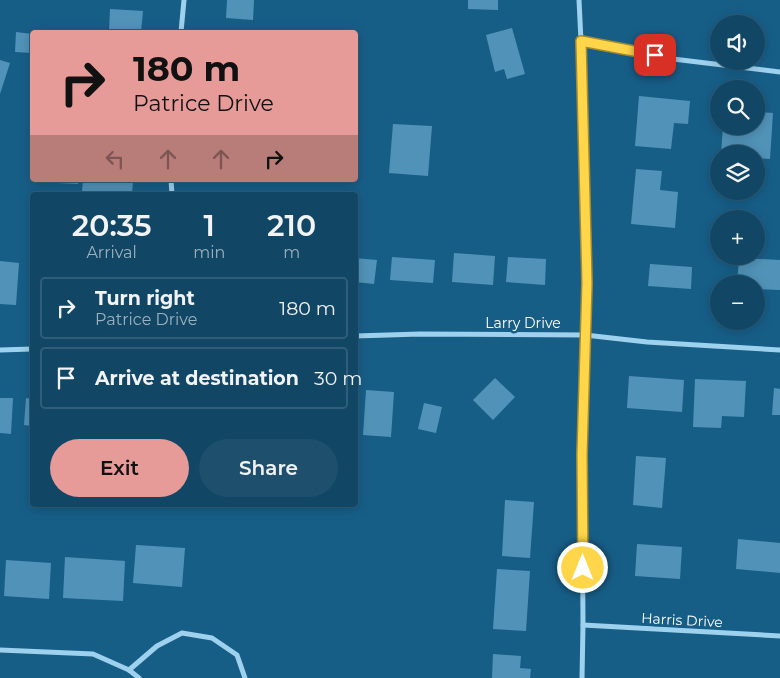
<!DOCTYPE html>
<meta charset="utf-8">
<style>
body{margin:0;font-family:Montserrat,sans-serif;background:#1e506e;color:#f1f3f6;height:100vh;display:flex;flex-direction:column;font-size:19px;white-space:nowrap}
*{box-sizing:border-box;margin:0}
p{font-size:16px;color:#9cb1bf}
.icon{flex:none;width:28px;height:28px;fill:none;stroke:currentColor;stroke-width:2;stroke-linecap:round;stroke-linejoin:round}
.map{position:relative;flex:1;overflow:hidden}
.details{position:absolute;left:30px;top:192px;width:328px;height:315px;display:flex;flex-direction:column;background:#114665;border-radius:5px;box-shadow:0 2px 12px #0003,0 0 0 1px #305e79}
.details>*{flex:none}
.banner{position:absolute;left:30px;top:30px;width:328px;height:152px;border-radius:5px;box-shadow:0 2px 12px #0003,0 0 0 1px #305e79;background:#e69b98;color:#111;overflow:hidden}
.controls{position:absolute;left:710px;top:15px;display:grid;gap:10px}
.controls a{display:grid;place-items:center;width:55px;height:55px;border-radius:50%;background:#114665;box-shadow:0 2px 12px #0003,0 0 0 1px #305e79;font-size:25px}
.pin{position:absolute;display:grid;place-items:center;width:42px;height:42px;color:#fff;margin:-21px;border-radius:10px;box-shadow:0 2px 8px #0006}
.me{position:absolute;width:55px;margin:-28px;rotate:0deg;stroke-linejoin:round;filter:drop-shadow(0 0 4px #0008)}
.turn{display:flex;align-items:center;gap:18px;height:105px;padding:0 20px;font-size:22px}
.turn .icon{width:65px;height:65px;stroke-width:2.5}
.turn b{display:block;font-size:35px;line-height:42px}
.lanes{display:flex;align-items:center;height:48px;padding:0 20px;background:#0003;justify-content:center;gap:25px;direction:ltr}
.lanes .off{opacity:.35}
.eta{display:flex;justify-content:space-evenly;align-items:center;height:85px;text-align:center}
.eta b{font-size:30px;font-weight:600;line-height:35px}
.button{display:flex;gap:10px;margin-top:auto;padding:10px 20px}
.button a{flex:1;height:58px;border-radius:30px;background:#e69b98;color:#111;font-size:20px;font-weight:600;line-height:58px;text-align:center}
.button a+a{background:#1e506e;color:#f1f3f6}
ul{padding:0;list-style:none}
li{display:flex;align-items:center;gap:15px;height:62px;margin:0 10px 8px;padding:0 10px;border:2px solid #305e79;border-radius:5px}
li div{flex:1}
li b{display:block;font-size:19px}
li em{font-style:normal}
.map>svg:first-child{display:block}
.building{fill:#5193b8}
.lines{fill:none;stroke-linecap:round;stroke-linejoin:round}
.street{stroke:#9ed1ed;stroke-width:5}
.route-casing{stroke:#a68a30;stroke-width:12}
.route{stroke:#ffd54a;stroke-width:9}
.labels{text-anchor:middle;stroke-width:5;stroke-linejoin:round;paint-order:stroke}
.street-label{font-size:14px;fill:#fff;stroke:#175e87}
</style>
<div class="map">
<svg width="780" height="678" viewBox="0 0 780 678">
<rect width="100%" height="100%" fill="#175e87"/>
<g class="building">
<path d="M227,0H254L253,20L226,18Z"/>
<path d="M468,0H498V10L468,9Z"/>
<path d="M110,9L143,11L141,32H109Z"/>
<path d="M512,28L525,74L507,79L504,69L495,72L486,35Z"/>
<path d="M16,32L32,34V53L15,52Z"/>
<path d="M0,60L10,63L0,94Z"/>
<path d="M639,96L690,101L688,124L674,123L671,149L635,146Z"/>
<path d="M756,112L773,113L770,159L756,158V154H721L723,126H756Z"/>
<path d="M393,124L432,126L428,176L389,173Z"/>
<path d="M636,169L662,171L660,190L678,192L675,228L631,224Z"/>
<path d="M57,180H78V184L57,183Z"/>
<path d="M83,180H133L132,195L82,191Z"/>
<path d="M454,253L495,256L493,285L452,282Z"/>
<path d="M392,257L435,260L433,283L390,280Z"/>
<path d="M508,257L546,259L545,285L506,282Z"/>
<path d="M355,258L377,260L374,284L355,282Z"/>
<path d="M739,258L780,260V290L756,289V284H737Z"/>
<path d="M0,261L19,263L16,305L0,304Z"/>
<path d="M650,264L692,267L691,289L648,286Z"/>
<path d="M629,376L684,380L682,412L627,408Z"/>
<path d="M495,378L515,397L493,420L473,400Z"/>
<path d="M695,379L746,381L744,417L722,416L721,428L693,427Z"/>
<path d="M774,388L780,389V415H772Z"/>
<path d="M366,390L394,392L391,437L363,435Z"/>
<path d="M0,398H13L11,434L0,433Z"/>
<path d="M26,398L32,399V426L24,425Z"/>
<path d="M424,403L442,407L436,433L418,429Z"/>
<path d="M636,456L666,458L662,508L633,505Z"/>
<path d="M505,500L534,502L530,558L502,556Z"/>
<path d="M738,539L780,543V573L736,569Z"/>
<path d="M637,544L682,547L680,579L635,576Z"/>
<path d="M136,545L185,548L182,587L133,583Z"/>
<path d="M65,557L125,561L123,601L63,598Z"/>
<path d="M6,560L51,563L49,599L4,596Z"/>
<path d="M497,569L530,571L526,631L493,629Z"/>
<path d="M493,654L521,656L520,668L531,669L530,678H492Z"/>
</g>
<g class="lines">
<g class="street">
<path d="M579,0L581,41L587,283L582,454L583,625L582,678"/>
<path d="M181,32L184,0"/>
<path d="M581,41L673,59L780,72"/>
<path d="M171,180L172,195"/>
<path d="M355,336L420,334L585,335L647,342L780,350"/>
<path d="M0,350L32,349"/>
<path d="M583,625L780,636"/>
<path d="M0,650L93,654L129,670L139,678"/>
<path d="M129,670L157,646L182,633L212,638L237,655L245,678"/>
</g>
</g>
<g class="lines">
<g class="route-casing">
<path id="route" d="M583,568L582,454L587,283L581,41L655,55"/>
</g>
<use href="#route" class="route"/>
</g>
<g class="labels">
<g class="street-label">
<text x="523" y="328">Larry Drive</text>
<text transform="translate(682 620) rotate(3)" y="5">Harris Drive</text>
</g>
</g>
</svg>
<div class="controls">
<a><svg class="icon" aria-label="sound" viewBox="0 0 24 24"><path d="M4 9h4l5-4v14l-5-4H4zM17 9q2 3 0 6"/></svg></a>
<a><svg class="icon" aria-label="search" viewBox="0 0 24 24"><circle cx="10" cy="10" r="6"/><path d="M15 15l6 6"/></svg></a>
<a><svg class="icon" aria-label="layers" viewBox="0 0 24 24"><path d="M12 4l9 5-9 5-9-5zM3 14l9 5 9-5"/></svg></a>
<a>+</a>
<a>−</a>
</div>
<div class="pin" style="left:655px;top:55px;background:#d93025"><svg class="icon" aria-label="arrive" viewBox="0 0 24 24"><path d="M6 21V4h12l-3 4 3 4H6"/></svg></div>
<svg class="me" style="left:583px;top:568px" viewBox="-20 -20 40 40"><circle r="17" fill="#ffd54a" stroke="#fff" stroke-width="3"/><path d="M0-11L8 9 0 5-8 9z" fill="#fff"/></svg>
<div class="banner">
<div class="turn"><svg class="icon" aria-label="right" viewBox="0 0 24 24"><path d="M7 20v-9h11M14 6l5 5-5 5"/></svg><div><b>180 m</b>Patrice Drive</div></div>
<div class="lanes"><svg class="icon off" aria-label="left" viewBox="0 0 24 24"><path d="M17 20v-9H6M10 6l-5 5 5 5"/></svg><svg class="icon off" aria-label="ahead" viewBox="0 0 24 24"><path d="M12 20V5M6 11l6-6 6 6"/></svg><svg class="icon off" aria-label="ahead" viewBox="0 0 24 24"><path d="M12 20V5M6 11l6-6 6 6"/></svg><svg class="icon" aria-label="right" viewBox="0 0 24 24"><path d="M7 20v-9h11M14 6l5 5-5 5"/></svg></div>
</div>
<section class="details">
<div class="eta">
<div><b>20:35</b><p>Arrival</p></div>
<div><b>1</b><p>min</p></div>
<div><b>210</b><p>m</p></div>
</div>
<ul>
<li><svg class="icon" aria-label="right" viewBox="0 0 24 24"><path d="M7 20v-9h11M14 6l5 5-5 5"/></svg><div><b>Turn right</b><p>Patrice Drive</p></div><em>180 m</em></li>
<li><svg class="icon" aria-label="arrive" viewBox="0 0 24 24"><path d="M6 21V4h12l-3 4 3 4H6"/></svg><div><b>Arrive at destination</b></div><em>30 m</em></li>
</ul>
<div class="button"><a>Exit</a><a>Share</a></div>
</section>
</div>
